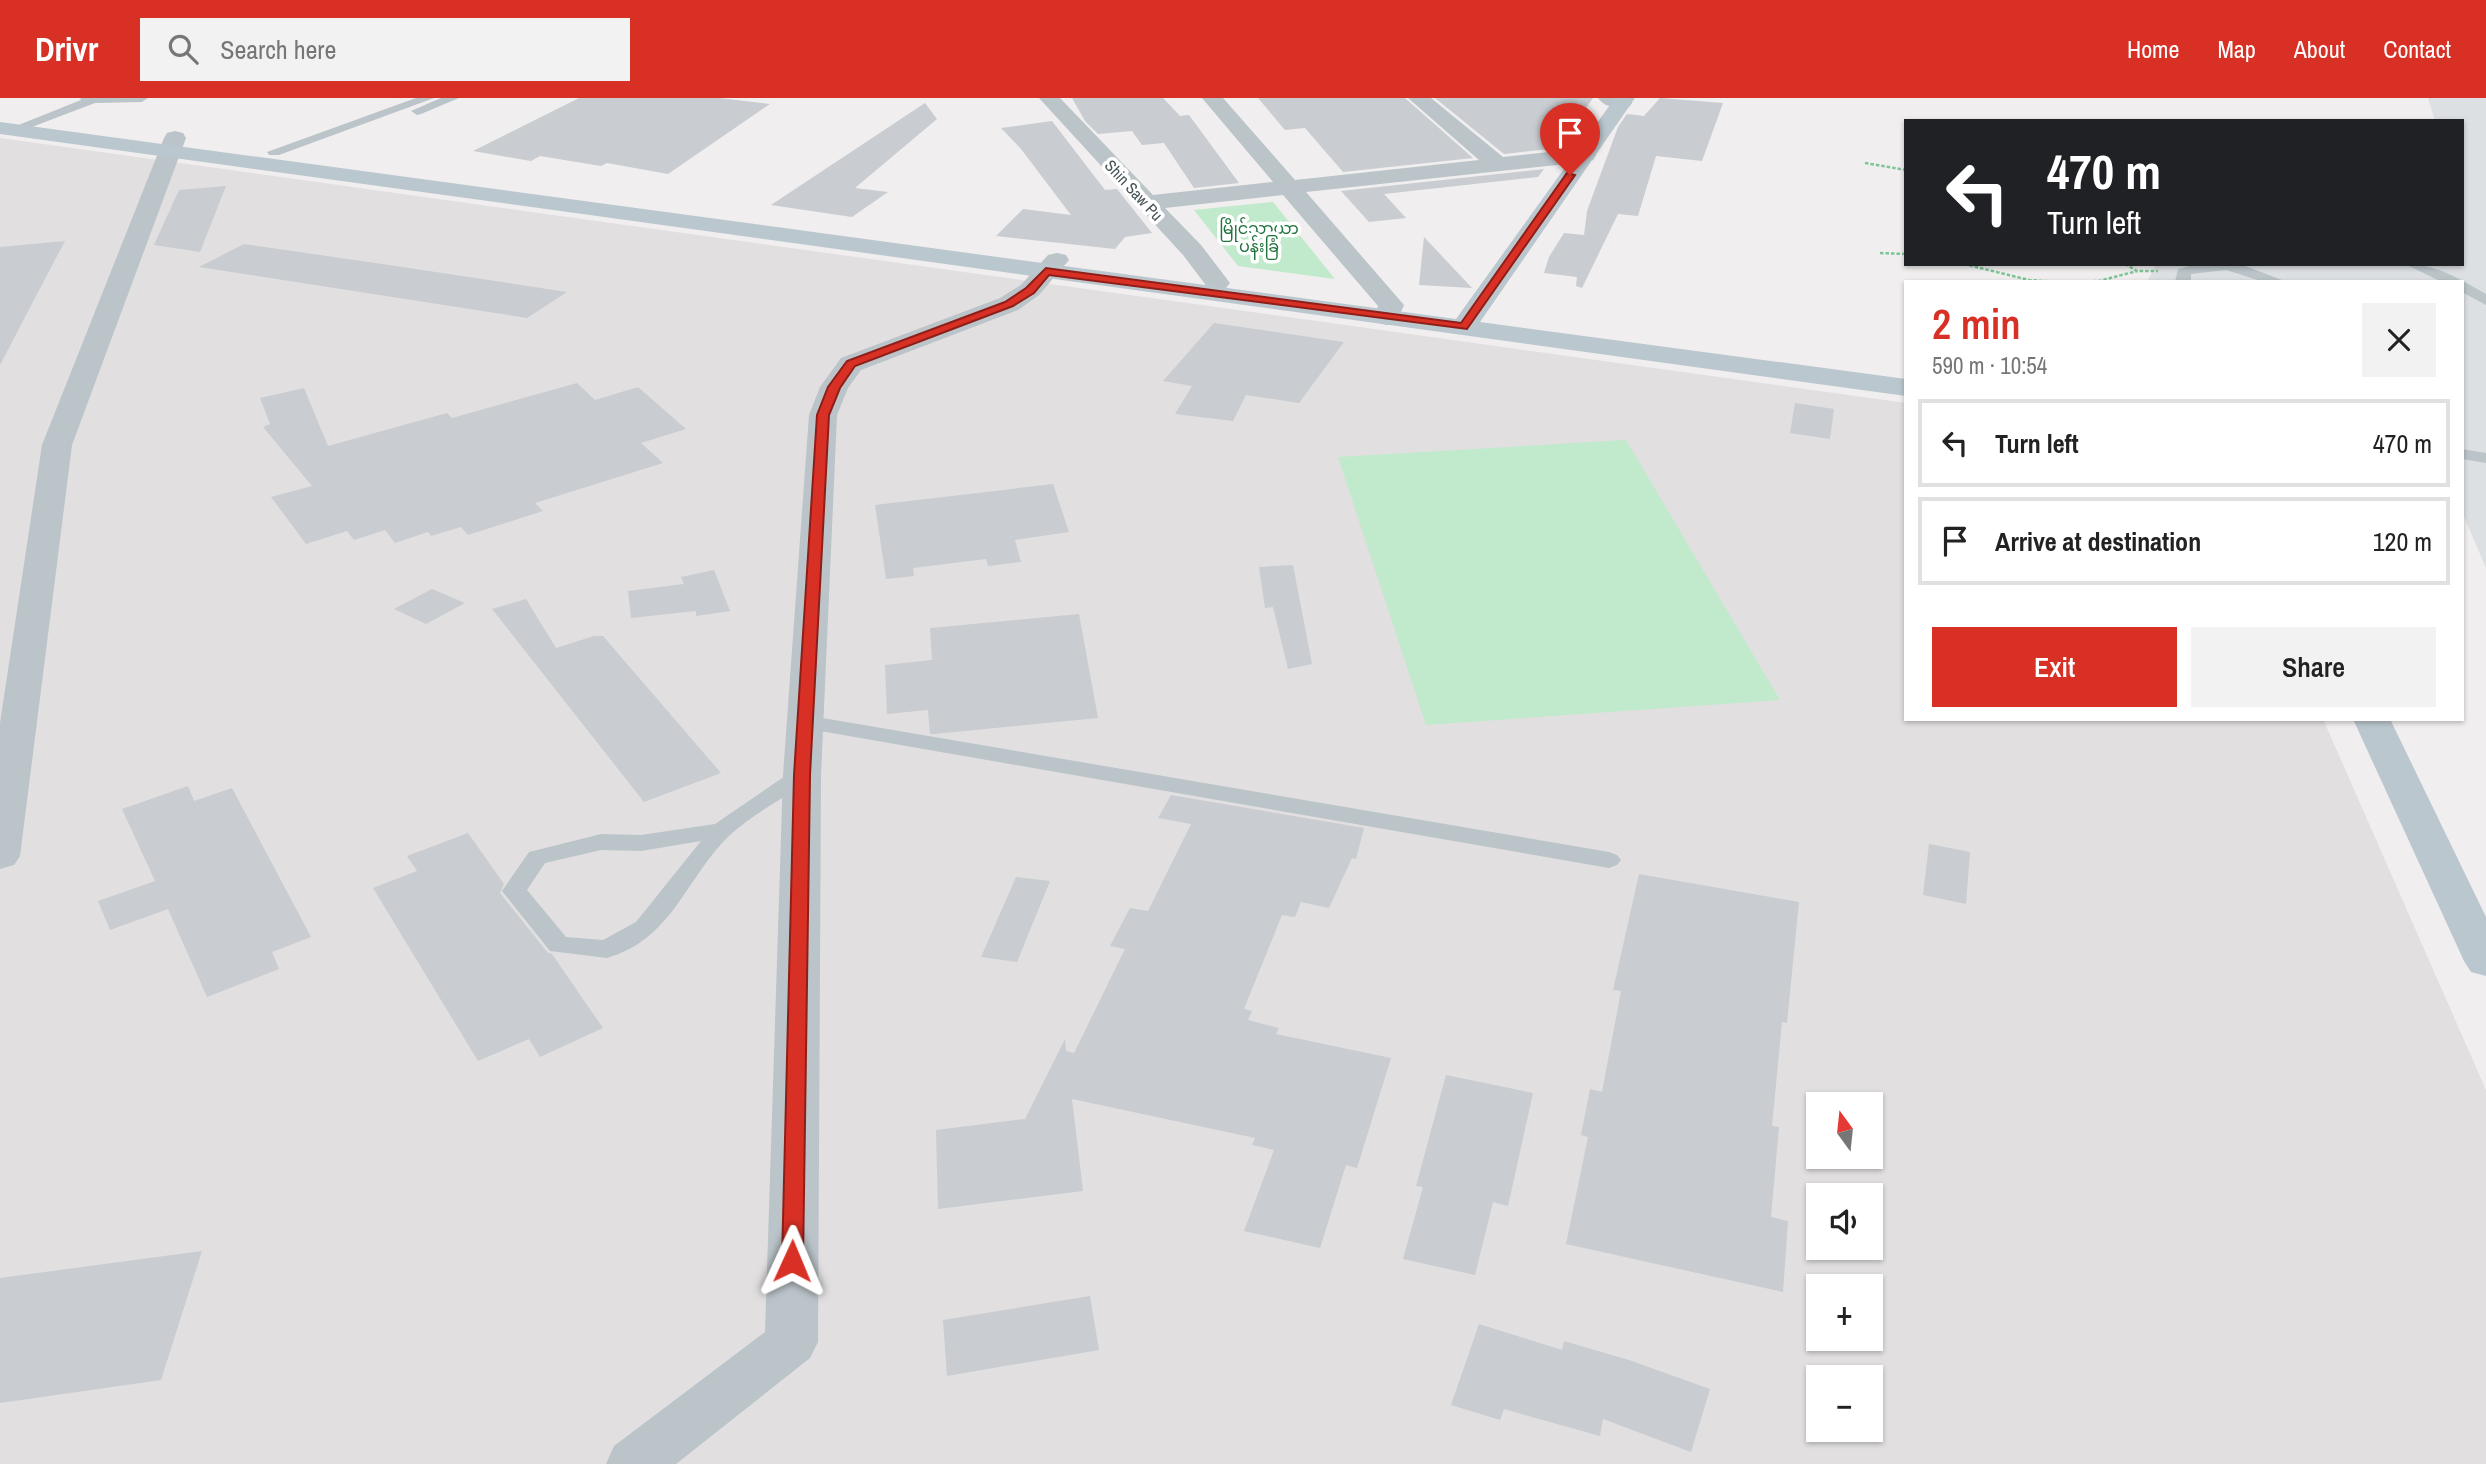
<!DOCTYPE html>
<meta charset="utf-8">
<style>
body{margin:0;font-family:"Archivo Narrow","Noto Sans Myanmar",sans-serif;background:#f2f2f2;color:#222;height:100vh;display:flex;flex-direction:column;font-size:26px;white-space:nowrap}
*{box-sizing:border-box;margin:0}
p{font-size:23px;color:#767676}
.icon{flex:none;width:38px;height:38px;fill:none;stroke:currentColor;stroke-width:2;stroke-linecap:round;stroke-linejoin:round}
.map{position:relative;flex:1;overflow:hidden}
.drawer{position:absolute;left:1904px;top:182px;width:560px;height:441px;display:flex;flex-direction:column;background:#fff;border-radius:0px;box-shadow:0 2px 5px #0004}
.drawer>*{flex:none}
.banner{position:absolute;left:1904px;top:21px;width:560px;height:147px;border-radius:0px;box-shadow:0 2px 5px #0004;background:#202124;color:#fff;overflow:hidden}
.needle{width:46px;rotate:345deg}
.controls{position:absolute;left:1806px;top:994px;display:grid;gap:14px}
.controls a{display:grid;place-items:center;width:77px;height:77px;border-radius:0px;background:#fff;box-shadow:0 2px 5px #0004;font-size:35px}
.pin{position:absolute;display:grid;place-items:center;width:60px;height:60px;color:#fff;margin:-72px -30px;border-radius:50% 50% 50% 0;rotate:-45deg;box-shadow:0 0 7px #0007}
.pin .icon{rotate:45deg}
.me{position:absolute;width:77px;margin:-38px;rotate:1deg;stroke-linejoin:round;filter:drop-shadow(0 0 5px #0008)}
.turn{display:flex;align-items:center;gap:24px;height:147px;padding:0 28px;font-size:32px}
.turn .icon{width:91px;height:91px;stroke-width:2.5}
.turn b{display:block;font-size:49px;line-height:60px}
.round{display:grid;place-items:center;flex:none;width:74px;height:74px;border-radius:0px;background:#f2f2f2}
.head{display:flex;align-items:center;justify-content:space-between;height:119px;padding:0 28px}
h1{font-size:42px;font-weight:600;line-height:52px;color:#d93025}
.action{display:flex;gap:14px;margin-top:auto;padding:14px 28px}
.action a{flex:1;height:80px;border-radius:0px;background:#d93025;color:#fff;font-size:28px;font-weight:600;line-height:80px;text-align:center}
.action a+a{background:#f2f2f2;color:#222}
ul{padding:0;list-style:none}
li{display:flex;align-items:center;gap:21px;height:88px;margin:0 14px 10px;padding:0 14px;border:4px solid #e0e0e0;border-radius:0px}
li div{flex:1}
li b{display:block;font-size:26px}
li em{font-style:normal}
header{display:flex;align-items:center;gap:42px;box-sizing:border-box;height:98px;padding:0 35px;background:#d93025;color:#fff}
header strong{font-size:33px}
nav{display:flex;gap:38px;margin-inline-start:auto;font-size:24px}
.search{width:490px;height:63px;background:#f2f2f2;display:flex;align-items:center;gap:18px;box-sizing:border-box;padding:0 24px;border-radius:0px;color:#767676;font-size:26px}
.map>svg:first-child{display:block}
.education{fill:#e1dfe0;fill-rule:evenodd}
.airport{fill:#dde0e2}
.green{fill:#c0eacb}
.building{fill:#c9ccd0}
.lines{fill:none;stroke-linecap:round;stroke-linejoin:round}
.path{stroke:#7cc597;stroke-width:2.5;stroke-dasharray:3.5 2;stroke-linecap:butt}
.lane{fill:#bbc4c9;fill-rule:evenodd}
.street{fill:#bbc4c9;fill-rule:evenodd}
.secondary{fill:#bbc7ce;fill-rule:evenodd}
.route{fill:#d93025;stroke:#8d1f18;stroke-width:2}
.labels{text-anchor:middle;stroke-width:7;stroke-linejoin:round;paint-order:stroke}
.far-street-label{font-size:16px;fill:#485459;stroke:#fff}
.far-park-label{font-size:16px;fill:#20743e;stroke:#fff}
</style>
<header>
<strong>Drivr</strong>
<div class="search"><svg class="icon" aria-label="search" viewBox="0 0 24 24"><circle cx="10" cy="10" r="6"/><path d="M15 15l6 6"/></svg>Search here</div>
<nav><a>Home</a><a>Map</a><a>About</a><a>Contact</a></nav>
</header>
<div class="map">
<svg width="2486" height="1366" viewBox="0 0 2486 1366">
<rect width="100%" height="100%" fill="#f0eeee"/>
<path class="education" d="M0,40L1906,305V621H2323L2486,992V1366H0ZM1818,1006H1871V1059H1818ZM1818,1097H1871V1150H1818ZM1818,1188H1871V1241H1818ZM1818,1279H1871V1332H1818Z"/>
<path class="airport" d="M2428,0H2486V470L2462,414V184H2147L2156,166H2462V23H2435Z"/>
<g class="green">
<path d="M1273,104L1335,181L1238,168L1194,112Z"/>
<path d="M1626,342L1780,602L1426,627L1338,359Z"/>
</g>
<g class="building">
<path d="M579,0H719L770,6L668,76L607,65L601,68L540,58L531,63L473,53Z"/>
<path d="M1072,0H1163L1180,18L1189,17L1239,85L1194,90L1164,45L1142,47L1132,33L1098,36L1085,23Z"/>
<path d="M1258,0H1405L1473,60L1343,74L1305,30L1285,32Z"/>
<path d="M1435,0H1593L1558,50L1504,56Z"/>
<path d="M1660,0L1723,5L1702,63L1656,58L1638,118L1618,116L1582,190L1576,188L1577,179L1544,175L1549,159L1564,135L1584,137L1587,113L1618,29L1627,16L1644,18Z"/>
<path d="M925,5L937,21L855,90L888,94L852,119L771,107Z"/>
<path d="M1052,23L1105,92L1117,91L1152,135L1125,139L1115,151L996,138L1023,111L1071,117L1021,51L1001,30Z"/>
<path d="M1544,71L1538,79L1384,96L1406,120L1369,124L1341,93Z"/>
<path d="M226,88L200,154L154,147L179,92Z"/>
<path d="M1424,139L1472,190L1419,187Z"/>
<path d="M65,143L47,177L0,267V149Z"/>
<path d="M244,146L389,167L567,194L527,220L199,169Z"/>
<path d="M1214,225L1344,244L1299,305L1246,297L1233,323L1175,316L1192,288L1163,283Z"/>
<path d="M577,285L595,302L638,289L686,331L641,345L663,365L535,405L543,413L468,437L461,429L431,438L428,434L395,445L385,432L354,442L347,433L306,446L271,399L312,388L263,329L270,326L260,300L304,290L328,348L447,315L452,320Z"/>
<path d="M1795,305L1834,311L1830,341L1790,335Z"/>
<path d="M1053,386L1069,434L1015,442L1021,464L988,468L986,461L913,470L914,478L886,481L875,407Z"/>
<path d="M1293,467L1312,566L1288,571L1273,509L1265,510L1259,469Z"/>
<path d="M714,472L730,513L696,518V513L631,520L628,493L684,486L681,479Z"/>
<path d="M432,491L465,505L426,526L394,511Z"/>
<path d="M526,501L556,550L594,538H603L721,675L644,704L492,511Z"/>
<path d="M1079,516L1098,620L934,636H930L928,612L887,616L885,567L932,562L930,530Z"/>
<path d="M188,688L194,703L232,690L311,839L272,854L279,871L207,899L168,811L110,832L98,803L155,783L122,711Z"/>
<path d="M1171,697L1364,730L1356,761L1352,760L1329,810L1301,804L1295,819L1282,817L1244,911L1252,913L1248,922L1279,930L1276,936L1391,960L1357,1070L1346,1067L1320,1150L1244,1133L1274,1052L1252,1047L1255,1040L1072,1001L1083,1093L938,1111L936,1032L1025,1021L1065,941L1066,953L1074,955L1125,851L1110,848L1130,810L1148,813L1191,726L1158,720Z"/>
<path d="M468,735L504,786L500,795L548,855L552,856L603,930L540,959L529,941L478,963L373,790L417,773L407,758Z"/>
<path d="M1929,746L1970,754L1966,806L1923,797Z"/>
<path d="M1639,776L1799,804L1787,925L1782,924L1772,1028L1779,1029L1771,1119L1788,1123L1783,1194L1566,1146L1588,1039L1581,1037L1590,991L1602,994L1621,893L1613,892Z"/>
<path d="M1016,779L1050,783L1017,864L981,859Z"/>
<path d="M1446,977L1533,995L1508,1108L1493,1104L1475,1177L1403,1161L1423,1089L1416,1088Z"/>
<path d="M202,1153L161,1282L0,1305V1180Z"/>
<path d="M1090,1198L1099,1252L947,1278L943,1222Z"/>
<path d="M1479,1226L1562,1252L1564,1243L1629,1262L1710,1291L1691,1354L1603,1321L1600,1338L1504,1311L1500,1322L1451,1307Z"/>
</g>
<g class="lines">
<g class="path">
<path d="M1865,65L1906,72"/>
<path d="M1880,155L1906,156"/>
<path d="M1964,166L2029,182L2059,184"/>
<path d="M2125,166L2137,173H2158"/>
<path d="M2065,184L2099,183L2137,173"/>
</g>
<g class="lane">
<path d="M80,0H148L142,4L95,5L16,35L12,36L6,32L81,2Z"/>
<path d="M416,0H434L279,57H269L267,54Z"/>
<path d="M441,0H459L421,16L417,17L411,13Z"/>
<path d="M2197,166H2240L2287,184H2264L2226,172L2191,176V184H2175L2178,171Z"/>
<path d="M2405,166C2436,166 2460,181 2486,196V207L2462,194V184H2442Z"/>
<path d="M2462,351L2486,355V365L2462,361Z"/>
<path d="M805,617L1609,754L1617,757L1621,762L1617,767L1609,770L797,629L794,624L797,619Z"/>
<path d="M802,670L810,672L813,677L810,682C784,700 753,716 730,737C686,779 673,841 607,860L550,853L502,793L529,754L601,736L641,737L715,726L794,672ZM701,743L636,824L603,842L566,839L527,792L545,765L601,752L641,753Z"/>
</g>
<g class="street">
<path d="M1039,0H1060L1153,97L1273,84L1202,0H1223L1295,82L1479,62L1408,0H1431L1503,59L1585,50L1593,52L1596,57L1593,62L1585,64L1306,94L1404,207L1396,225L1387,227L1378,225L1374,219L1378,208L1283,97L1165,110L1201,147L1230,185L1226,190L1217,193L1208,190L1183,157Z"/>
<path d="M1598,0H1628L1632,5L1629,9C1619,12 1604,9 1598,0Z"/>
<path d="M175,33L183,35L186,40L72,347L20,758L14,767L0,771V625L42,347L164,40L167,35Z"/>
<path d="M1057,155L1066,157L1069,162L1039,197L1018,212L861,272L848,290L837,317L821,677L818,1244L810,1260L676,1366H606L614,1348L765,1234L783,677L809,317L820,289L841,260L1000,200L1021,187L1048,157Z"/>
</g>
<g class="secondary">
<path d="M1615,0H1635L1480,224L1906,281V298L0,36V24L1456,221Z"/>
<path d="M2353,621H2390L2486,819V878L2471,874L2464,863Z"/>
</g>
</g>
<path class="route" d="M1567,75L1575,77L1467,231L1049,177L1034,195L1013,208L855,268L840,290L829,317L810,677L803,1163L800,1169L792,1171L785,1169L782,1163L794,677L817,317L828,289L847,263L1005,204L1026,190L1046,170L1461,225Z"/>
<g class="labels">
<g class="far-street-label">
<text transform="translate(1134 92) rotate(47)" y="6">Shin Saw Pu</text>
</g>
<g class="far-park-label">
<text x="1259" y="136">မြိုင်သာယာ<tspan x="1259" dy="18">ပန်းခြံ</tspan></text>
</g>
</g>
</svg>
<div class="controls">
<a><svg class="needle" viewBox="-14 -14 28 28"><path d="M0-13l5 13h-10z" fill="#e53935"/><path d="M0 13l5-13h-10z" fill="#767676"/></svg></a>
<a><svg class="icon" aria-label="sound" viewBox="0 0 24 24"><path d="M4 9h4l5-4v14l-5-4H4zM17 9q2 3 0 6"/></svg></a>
<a>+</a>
<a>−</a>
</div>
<div class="pin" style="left:1570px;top:77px;background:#d93025"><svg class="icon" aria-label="arrive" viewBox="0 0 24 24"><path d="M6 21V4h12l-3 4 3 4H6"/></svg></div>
<svg class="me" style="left:792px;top:1163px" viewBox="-20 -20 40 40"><path d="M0-17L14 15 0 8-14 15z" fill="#d93025" stroke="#fff" stroke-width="4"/></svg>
<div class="banner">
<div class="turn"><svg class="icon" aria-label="left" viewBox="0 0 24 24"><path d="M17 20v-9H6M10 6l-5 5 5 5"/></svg><div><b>470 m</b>Turn left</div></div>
</div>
<section class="drawer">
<div class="head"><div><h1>2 min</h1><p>590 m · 10:54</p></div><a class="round"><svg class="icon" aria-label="close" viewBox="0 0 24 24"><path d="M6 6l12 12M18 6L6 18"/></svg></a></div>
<ul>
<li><svg class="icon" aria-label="left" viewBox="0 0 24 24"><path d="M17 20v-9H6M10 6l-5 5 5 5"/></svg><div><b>Turn left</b></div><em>470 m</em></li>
<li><svg class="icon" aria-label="arrive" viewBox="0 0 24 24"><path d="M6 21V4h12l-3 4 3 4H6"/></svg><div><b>Arrive at destination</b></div><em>120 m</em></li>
</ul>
<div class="action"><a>Exit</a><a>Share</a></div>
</section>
</div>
